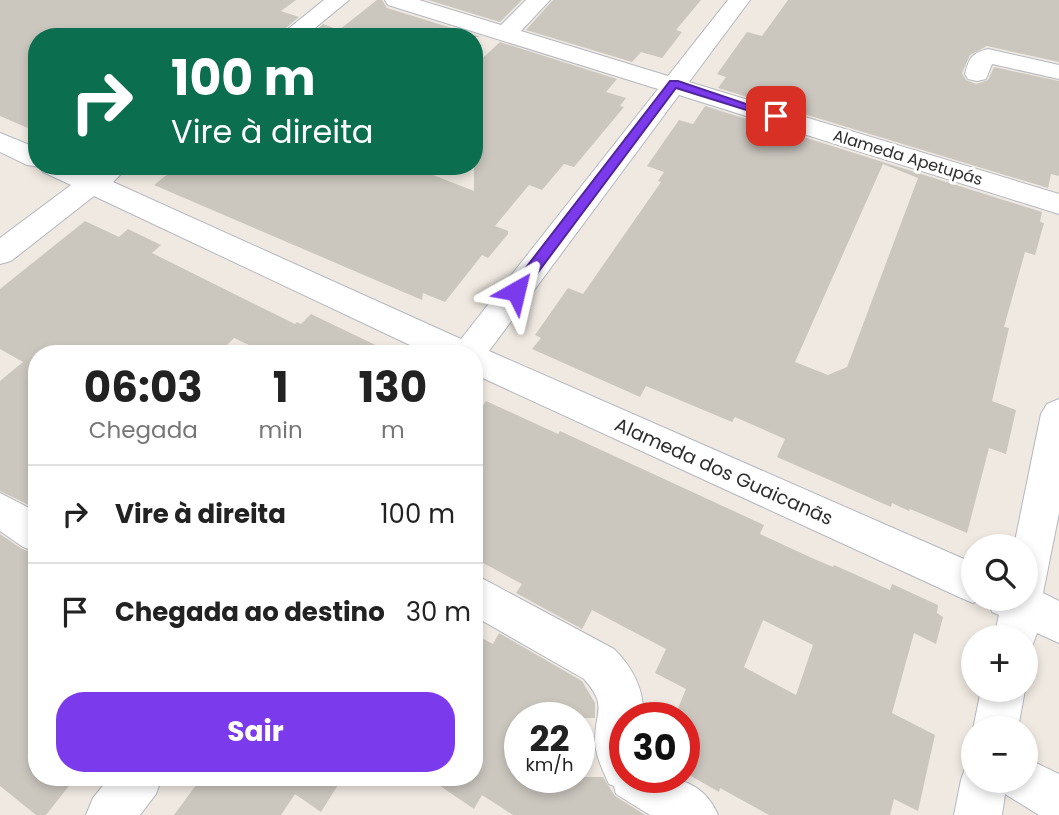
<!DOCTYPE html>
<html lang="pt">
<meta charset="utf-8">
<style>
body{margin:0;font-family:Poppins,sans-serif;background:#f6f6f6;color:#222;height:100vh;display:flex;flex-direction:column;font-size:26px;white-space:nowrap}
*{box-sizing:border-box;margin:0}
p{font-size:23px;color:#767676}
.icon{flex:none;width:38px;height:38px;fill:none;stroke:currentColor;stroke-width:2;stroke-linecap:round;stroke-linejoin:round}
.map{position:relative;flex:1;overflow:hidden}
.details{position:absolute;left:28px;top:345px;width:455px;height:441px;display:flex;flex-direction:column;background:#fff;border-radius:28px;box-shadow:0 4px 10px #0003}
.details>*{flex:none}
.guide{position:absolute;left:28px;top:28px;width:455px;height:147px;border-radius:28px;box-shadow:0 4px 10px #0003;background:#0b6e4f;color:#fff;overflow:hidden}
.controls{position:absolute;left:961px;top:534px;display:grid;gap:14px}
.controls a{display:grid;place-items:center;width:77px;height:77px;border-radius:50%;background:#fff;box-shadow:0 4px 10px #0003;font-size:35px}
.speed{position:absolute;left:504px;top:702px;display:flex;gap:14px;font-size:35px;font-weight:700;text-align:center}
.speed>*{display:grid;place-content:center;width:91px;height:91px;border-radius:50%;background:#fff;box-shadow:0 4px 10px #0003;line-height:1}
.speed small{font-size:18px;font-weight:400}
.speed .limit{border:10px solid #d22;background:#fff;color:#111}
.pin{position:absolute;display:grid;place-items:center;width:60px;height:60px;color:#fff;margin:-30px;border-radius:14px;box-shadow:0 4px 10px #0006}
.me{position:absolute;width:77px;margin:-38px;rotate:37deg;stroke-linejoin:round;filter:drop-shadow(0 0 5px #0008)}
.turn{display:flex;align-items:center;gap:24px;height:147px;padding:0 28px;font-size:32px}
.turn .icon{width:91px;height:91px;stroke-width:2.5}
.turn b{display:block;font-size:49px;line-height:60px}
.eta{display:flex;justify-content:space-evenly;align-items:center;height:119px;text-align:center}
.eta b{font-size:42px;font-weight:700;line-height:49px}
.primary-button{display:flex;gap:14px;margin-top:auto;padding:14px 28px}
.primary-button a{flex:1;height:80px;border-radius:28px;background:#7c3aed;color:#fff;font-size:28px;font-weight:700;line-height:80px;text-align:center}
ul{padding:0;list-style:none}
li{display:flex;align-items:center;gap:21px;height:98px;padding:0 28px;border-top:2px solid #e0e0e0}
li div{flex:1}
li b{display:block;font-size:26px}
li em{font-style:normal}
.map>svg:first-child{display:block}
.building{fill:#cbc7bf;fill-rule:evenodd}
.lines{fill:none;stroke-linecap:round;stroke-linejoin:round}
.minor-casing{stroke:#b4b7c1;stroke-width:2}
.minor{fill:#fff;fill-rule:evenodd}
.route{fill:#7c3aed;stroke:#51269a;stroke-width:2}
.labels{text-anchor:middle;stroke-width:6;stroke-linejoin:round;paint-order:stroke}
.far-street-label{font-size:16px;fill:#2e2e2e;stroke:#fff}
.street-label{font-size:19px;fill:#2e2e2e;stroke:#fff}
</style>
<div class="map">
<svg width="1059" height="815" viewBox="0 0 1059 815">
<rect width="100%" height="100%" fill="#efe9e1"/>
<g class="building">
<path d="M0,0H296L281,11L299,17L275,37H143L118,28L104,37H37V132L0,116Z"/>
<path d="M377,0H382L387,8L481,37H308L323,24L339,30Z"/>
<path d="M428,0H522L500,22Z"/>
<path d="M553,0H701L676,30L682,32L662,58L641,52L632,62L526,30Z"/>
<path d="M788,0H1059V62L987,46L970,55L962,73L966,80L976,84L988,80L994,67L1059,81V176L1051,174L1048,188L718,88L726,77L717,74L747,32L762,36Z"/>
<path d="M500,42L617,79L606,92L626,98L620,106L624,107L574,167L564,164L542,190L529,185L495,226L508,231V234L488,258L482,255L445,302L423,293L422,300L154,185L178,166H410L474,191V66Z"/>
<path d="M705,106L1042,212L1040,222L1044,223L1035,255L1025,252L1004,327L1009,328L992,401L1016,410L1006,454L989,448L967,533L910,509L909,511L892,503L891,507L777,457L785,439L735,417L732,422L646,386L640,397L532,349L541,338L535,335L568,288L583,294L661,182L658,181L664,172L647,166L665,140L679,120L693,124ZM883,164L918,178L847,367L828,375L795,362Z"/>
<path d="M85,221L119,237L128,229L161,245L152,253L295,324L297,322L301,324L311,314L394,354H280L264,346L260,350L234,338L218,354H37V509L0,491V381L23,362L0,349V289Z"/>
<path d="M486,401L558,434L560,431L764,525L760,534L812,558L833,567L834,565L890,590L892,584L938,605L937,613L943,617L936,644L914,633L892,713L935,735L918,811L894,799L890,815H769L720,788L719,792L684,772V718H674L686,689L655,673L666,649L592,610L582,629L516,593L522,584L474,558V418ZM763,620L813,645L796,695L744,667Z"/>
<path d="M0,534L22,549L37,554V777H76L46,815H36L0,786Z"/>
<path d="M499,633L582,681L595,703V718H520V777H603L615,796L645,815H513L482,795L474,809L427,777H474V634L493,644Z"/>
<path d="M202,777H343L321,812L295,794L281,815H174Z"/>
</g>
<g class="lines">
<g class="minor-casing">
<g id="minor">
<path d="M324,0H349L304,37H278Z"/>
<path d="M385,0H419L501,25L526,0H550L521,31L668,76L728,0H750L689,82L1059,194V214L679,95L489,351L973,563V598H983L973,603L959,597L474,374V354H429L94,196L11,261L0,264V238L71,185L43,172L40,167L27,165L0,152V133L37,148V166H77L90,172L97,166H129L113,182L461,339L658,89L388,5Z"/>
<path d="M988,49L1059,65V79L992,64L986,79L977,81L968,79L965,74C969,58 972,53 988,49Z"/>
<path d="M1059,399V513L1043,593L1059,601V643L1037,633L1030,652L1026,654V637H994L999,615L992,612L987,598H1026V546H1014L1041,414L1047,404Z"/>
<path d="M0,493L37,512V552L23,547L0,531Z"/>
<path d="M474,574L614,649C633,668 645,690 643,718H625V777C664,777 700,773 718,815H650L616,794L614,786L609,784C603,771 596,757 595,742C595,710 608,706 584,679L474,616Z"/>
<path d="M981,690H1025L1018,728L973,729Z"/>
<path d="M1026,758L1059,774V815H1039L1005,794L1002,815H954L961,780L967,763L973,761V780H1026Z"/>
<path d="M110,777H162L156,794L140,815H86L93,798Z"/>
</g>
</g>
<use href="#minor" class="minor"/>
</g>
<path class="route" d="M670,81H678L782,116L772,118L676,88L521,295H511V287Z"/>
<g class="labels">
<g class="far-street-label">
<text transform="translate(908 157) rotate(17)" y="6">Alameda Apetupás</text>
</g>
<g class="street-label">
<text transform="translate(724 471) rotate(24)" y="7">Alameda dos Guaicanãs</text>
</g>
</g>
</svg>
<div class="controls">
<a><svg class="icon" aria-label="search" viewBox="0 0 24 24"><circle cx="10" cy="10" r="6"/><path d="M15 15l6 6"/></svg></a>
<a>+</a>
<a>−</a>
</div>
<div class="speed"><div>22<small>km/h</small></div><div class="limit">30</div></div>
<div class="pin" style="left:776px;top:116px;background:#d93025"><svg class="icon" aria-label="arrive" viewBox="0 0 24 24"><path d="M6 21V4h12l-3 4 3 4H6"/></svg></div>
<svg class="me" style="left:516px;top:291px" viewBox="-20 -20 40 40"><path d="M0-17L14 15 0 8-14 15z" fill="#7c3aed" stroke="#fff" stroke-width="4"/></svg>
<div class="guide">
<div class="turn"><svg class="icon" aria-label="right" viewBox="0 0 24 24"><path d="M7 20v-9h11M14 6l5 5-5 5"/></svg><div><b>100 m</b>Vire à direita</div></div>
</div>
<section class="details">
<div class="eta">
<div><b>06:03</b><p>Chegada</p></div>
<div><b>1</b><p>min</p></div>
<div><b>130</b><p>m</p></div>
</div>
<ul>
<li><svg class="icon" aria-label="right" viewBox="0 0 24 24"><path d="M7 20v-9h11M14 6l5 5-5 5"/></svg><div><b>Vire à direita</b></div><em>100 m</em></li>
<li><svg class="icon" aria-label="arrive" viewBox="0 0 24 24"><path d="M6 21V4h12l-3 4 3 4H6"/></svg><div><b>Chegada ao destino</b></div><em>30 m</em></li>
</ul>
<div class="primary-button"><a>Sair</a></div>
</section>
</div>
